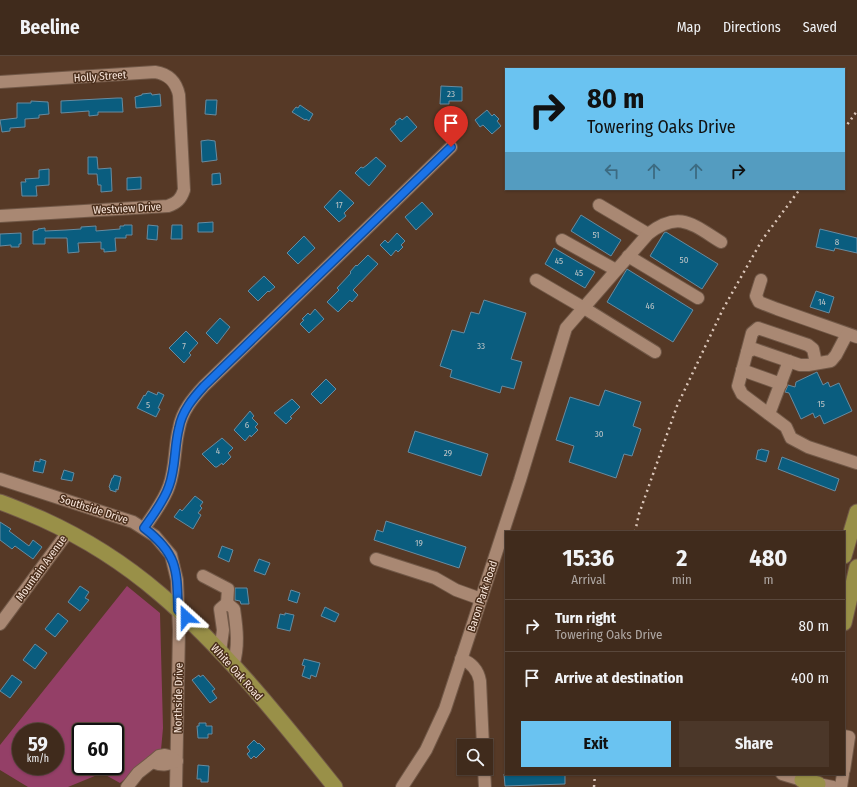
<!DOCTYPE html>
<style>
body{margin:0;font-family:"Fira Sans Condensed",sans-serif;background:#4b3729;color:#f1f3f6;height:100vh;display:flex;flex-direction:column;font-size:15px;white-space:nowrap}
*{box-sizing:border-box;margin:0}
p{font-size:13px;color:#aea7a3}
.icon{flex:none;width:22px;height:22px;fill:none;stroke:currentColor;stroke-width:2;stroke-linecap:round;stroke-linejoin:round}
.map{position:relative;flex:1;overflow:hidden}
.side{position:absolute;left:505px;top:475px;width:340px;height:244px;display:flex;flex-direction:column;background:#402b1c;border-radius:0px;box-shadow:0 1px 3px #0004,0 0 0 1px #59473b}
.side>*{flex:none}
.top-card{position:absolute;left:505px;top:12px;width:340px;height:122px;border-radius:0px;box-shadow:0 1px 3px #0004,0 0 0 1px #59473b;background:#6ac3f1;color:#111;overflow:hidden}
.controls{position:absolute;left:457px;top:683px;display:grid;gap:8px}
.controls a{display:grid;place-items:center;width:36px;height:36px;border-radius:0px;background:#402b1c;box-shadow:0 1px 3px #0004,0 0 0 1px #59473b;font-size:20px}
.speed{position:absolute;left:12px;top:667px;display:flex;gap:8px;font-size:20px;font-weight:700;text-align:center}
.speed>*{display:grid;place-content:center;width:52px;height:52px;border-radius:50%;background:#402b1c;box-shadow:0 1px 3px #0004,0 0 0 1px #59473b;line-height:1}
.speed small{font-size:10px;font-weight:400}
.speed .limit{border:2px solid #111;border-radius:6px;background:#fff;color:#111}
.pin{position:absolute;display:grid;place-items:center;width:34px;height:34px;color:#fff;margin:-41px -17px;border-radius:50% 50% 50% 0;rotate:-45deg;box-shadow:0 0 4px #0007}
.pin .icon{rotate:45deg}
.me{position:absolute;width:44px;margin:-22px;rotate:336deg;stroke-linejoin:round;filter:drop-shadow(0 0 3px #0008)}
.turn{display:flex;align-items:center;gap:14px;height:84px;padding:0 16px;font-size:18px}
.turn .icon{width:52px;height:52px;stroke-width:2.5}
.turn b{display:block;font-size:28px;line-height:34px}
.lanes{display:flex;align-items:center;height:38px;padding:0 16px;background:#0003;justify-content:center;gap:20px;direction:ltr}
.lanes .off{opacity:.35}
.eta{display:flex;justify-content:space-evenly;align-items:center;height:68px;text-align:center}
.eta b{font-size:24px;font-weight:700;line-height:28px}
.action{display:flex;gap:8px;margin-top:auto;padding:8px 16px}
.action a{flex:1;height:46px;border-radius:0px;background:#6ac3f1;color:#111;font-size:16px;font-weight:700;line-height:46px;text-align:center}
.action a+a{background:#4b3729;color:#f1f3f6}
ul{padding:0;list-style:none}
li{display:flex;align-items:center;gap:12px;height:52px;padding:0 16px;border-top:1px solid #59473b}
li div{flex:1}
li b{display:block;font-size:15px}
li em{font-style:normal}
header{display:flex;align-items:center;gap:24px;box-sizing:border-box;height:56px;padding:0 20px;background:#402b1c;border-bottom:1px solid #59473b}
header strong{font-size:19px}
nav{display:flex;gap:22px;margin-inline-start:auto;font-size:14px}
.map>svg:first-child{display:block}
.green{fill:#943f67;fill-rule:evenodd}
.building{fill:#0a5d7f;stroke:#678ba0}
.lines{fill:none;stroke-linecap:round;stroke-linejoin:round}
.minor-casing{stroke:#715847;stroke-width:14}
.major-casing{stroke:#715847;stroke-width:17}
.minor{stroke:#a98873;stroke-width:12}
.major{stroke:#999048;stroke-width:15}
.rail{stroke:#dbc6b9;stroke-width:2.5;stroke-dasharray:2 4;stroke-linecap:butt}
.route-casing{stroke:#114b97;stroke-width:10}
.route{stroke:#1a73e8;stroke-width:7}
.labels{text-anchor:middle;stroke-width:3;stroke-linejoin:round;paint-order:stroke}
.number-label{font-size:9px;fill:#bfc5c6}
.street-label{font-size:11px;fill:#fbe8dd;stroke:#4b2f1c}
</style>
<header>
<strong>Beeline</strong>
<nav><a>Map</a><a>Directions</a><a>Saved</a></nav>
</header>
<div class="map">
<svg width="857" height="731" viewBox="0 0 857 731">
<rect width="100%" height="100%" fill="#563926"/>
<path class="green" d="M127,530L160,557L163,672L161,694L120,727L102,717L68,731H28L0,714V689ZM21,676H55V710H21ZM81,676H115V710H81Z"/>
<g class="building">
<path d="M441,30L462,31V45H449V48H440Z"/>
<path d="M151,37L152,39L160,38L161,50L136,52L135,41L142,39V38Z"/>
<path d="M117,42H122L123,56H98V59L89,60V55L61,57V45Z"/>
<path d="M206,44H217L216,59L205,58Z"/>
<path d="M31,45L48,46L49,58L39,59V62L25,63V71L10,72V75L2,76L0,64L17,62V47H31Z"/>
<path d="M300,49L313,58L309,65L306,63L305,64L292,56L296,51L298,52Z"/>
<path d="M487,54L492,60L494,58L499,63L497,65L501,70L492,78L483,69L480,71L475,64Z"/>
<path d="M407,60L417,71L401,86L390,73L396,68L395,66L400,62L402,64Z"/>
<path d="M208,84L215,85L217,104L202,106L201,85Z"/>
<path d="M88,101H97L98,113L111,112L112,135L101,136V129H98L97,118H88Z"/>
<path d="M376,101L386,110L369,130L355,117L361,111L363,112L367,109Z"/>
<path d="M49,113V129L36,130L37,140H22L21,126H26L25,123L39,122V114Z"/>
<path d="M220,117L221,128L212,129V118Z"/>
<path d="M141,121V133L127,134V122Z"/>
<path d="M340,134L354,147L344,157L346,160L339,166L324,151Z"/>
<path d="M422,146L433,158L416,174L405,161Z"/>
<path d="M581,159L621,184L611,200L571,175Z"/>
<path d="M213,166V176H198V167Z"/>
<path d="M124,169H132V179H126V182H115L116,195L104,196V193H101V186L78,187L79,196L68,197L67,182H45V188H33V175L38,174V173L45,172V175L66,174L81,173V171L96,170V175L120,173V170H124Z"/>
<path d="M148,169L158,170L157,184L147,183Z"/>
<path d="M172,169H182V183H171Z"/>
<path d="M820,173L857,182V197L835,192L834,195L816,191Z"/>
<path d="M666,176L718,208L702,233L650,200L664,177Z"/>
<path d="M21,177V188H19V191H11V189L0,190V178Z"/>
<path d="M397,177L405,185L401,189L403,191L398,196L396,194L391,200L380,189L385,184L388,187Z"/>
<path d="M304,180L315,192L298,208L287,197Z"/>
<path d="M554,192L595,216L585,232L545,208Z"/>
<path d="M368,199L378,208L353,234L358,239L352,246L350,244L338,256L327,246L339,234L337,232L351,217L350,216L356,209L357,210Z"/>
<path d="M627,213L693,254L673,286L607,246Z"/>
<path d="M264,220L275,231L269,236L268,235L258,245L248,235Z"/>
<path d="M816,235L834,241L829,257L810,251Z"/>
<path d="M484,244L526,257L511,303L522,306L514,333L502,330L500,337L450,321L452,314L440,310L452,274L464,277L471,256L479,258Z"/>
<path d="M315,253L324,263L309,277L300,268L304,264L302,263L308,257L310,259Z"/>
<path d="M220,262L230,271L217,288L206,277Z"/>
<path d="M186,275L198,287L189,297L191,299L184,307L169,292Z"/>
<path d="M817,316L823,329L828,326L830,331L839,327L852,355L824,368L820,359L815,362L813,357L801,363L789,337L785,336L788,329L795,331L796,326Z"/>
<path d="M326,323L336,333L321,348L311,338Z"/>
<path d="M605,334L641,346L633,370L641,373L632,400L624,398L616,422L569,406L574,390L556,384L570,341L599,350Z"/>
<path d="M148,335L157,339L158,336L164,339L158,352L160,353L156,361L137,352L144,339L145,340Z"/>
<path d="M292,343L300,351L290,361L292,362L286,368L274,357Z"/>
<path d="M250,355L254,360L252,362L258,368L255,371L258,374L251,381L250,379L245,385L234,374Z"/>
<path d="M415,375L488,398L481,420L408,396Z"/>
<path d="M222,382L233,392L228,397L231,401L223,409L222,407L217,411H215L202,398Z"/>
<path d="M761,393L769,395L766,406L756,403L758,394H760Z"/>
<path d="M782,401L839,423L835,435L778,413Z"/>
<path d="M40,403L46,405L43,417L33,415L35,405L40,406Z"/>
<path d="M64,414L74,417L72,425L61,423Z"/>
<path d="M114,419L121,421L118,434L116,433V436L110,434V432L109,431L112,422H113Z"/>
<path d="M195,440L203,446L200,450L202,452L198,457L201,459L193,473L174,461L180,453L182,455Z"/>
<path d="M386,465L466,491L459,512L374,484L377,474L383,476Z"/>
<path d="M0,466L11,473L9,475L29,490L33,484L42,491L33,503L15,490L12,493L0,484Z"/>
<path d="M222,490L233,494L229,506L218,501Z"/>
<path d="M259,503L270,507L265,519L254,515Z"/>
<path d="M80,530L89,536L85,542L89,544L80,555L68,546Z"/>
<path d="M235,532H247L249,548H241L240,545L235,544Z"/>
<path d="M291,534L300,537L297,547L288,544Z"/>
<path d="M325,551L339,558L335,566L321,560Z"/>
<path d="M58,557L68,565L55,581L45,573Z"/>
<path d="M285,557L294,559L290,575L277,572L280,558L285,559Z"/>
<path d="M35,588L47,597L35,613L23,604Z"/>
<path d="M304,603L320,607L316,621L311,619L310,623L302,620L305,610L302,609Z"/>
<path d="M12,619L22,626L10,642L0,635Z"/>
<path d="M199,619L200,621L203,619L215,633L212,635L217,642L210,647L192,624Z"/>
<path d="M199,667H206V670H212V678H208V682H198L197,670H199Z"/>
<path d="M254,684L258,688L259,687L265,693L256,702L254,700L251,703L247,698L250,695L247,691Z"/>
<path d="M198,709L209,710L208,726H201V723H197Z"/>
<path d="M504,718H565V728L505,730Z"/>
</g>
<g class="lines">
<g class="minor-casing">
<g id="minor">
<path d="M0,26L155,16C168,18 176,25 179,39L184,134C181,143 177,147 168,150L0,160"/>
<path d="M599,149L648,178"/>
<path d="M562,184L616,214"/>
<path d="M628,200L698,242"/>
<path d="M536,224L584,252L655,296"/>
<path d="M761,224L756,240L759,246L777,253L857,281"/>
<path d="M847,278L836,299L831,305L808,309H800L754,293L747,296L738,330L742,338L786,371L791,382L808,391L857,407"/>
<path d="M747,296L752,277L758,272L808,289L813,293L816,307"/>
<path d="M742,314L781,328"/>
<path d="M769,358L789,305"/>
<path d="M0,423L133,466L155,480L171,499L177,524L179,574L176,731"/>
<path d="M144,472C153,459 164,445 169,430C176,411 174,391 179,372C182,355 193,342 204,330L451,91"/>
<path d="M376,503L435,522L456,534L481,543"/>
<path d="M203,520L228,533L227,547"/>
<path d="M0,568L68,476"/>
<path d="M220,596L223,574L220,553L227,547L234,553C237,573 239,591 233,610"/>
<path d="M461,603C472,607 478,614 480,625L483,690"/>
<path d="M844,680L849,681L844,714"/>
<path d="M165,699L169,700L177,705C167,709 162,710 152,706L159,700Z"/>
<path d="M484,712L485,731"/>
<path d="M782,718L802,724"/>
<path d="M818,728L833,731"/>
<path d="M127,731L138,717L152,706"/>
<path d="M402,731L426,694L445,653L520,424L566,272L648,178C679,154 692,168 721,186"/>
<path d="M841,731L843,718"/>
</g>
</g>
<g class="major-casing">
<g id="major">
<path d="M0,446C14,451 28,457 42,463C84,482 125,508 160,538C226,594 281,664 335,731"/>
<path d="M844,500L857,456"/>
<path d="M844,567L857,511"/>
<path d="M802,724L818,728"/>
</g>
</g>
<use href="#minor" class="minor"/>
<use href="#major" class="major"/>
<g class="rail">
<path d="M844,73L857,55"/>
<path d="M635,476L639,458L677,350L723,253L762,184L800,133"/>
<path d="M594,731L595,718"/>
</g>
</g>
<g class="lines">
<g class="route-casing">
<path id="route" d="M186,561L178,554C177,514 178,498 144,472C153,459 164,445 169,430C176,411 174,391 179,372C182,355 193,342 204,330L451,91"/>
</g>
<use href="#route" class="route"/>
</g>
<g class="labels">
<g class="number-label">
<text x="451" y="41">23</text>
<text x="339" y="152">17</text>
<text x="596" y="182">51</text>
<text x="837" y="189">8</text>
<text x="684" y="207">50</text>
<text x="559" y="208">45</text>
<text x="579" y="220">45</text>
<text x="822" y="249">14</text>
<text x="650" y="253">46</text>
<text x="184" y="293">7</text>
<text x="481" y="293">33</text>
<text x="821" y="351">15</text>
<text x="148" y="352">5</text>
<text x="247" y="372">6</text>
<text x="599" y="381">30</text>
<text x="218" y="398">4</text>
<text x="448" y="400">29</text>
<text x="419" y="490">19</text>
</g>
<g class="street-label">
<text transform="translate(100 20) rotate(-4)" y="4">Holly Street</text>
<text transform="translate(127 152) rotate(-3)" y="4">Westview Drive</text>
<text transform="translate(94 453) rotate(18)" y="4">Southside Drive</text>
<text transform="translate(41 512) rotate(-54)" y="4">Mountain Avenue</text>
<text transform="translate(482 540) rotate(-72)" y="4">Baron Park Road</text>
<text transform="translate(237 616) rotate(48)" y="4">White Oak Road</text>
<text transform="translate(178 642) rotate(-89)" y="4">Northside Drive</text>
</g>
</g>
</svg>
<div class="controls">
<a><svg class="icon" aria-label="search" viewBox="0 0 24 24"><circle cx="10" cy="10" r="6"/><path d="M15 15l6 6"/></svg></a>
</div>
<div class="speed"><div>59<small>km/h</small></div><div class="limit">60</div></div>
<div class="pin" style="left:451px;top:91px;background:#d93025"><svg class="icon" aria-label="arrive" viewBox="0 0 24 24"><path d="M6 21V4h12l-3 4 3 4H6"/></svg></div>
<svg class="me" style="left:186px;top:561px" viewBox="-20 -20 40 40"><path d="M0-17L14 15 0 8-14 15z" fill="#1a73e8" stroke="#fff" stroke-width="4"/></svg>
<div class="top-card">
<div class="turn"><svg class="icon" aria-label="right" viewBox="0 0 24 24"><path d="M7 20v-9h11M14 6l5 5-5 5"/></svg><div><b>80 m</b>Towering Oaks Drive</div></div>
<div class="lanes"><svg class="icon off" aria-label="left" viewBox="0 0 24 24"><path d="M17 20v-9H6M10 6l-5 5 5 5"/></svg><svg class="icon off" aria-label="ahead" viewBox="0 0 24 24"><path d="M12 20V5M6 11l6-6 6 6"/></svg><svg class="icon off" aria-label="ahead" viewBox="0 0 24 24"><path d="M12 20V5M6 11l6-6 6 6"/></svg><svg class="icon" aria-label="right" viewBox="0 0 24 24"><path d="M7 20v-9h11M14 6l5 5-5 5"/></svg></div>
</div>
<section class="side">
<div class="eta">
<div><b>15:36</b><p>Arrival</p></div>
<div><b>2</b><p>min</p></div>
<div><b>480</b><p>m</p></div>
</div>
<ul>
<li><svg class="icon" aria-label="right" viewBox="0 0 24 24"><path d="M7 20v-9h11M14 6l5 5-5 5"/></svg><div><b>Turn right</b><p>Towering Oaks Drive</p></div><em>80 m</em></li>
<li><svg class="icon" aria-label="arrive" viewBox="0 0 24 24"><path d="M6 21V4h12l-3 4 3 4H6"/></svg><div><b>Arrive at destination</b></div><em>400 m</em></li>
</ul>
<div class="action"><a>Exit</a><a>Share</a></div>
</section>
</div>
